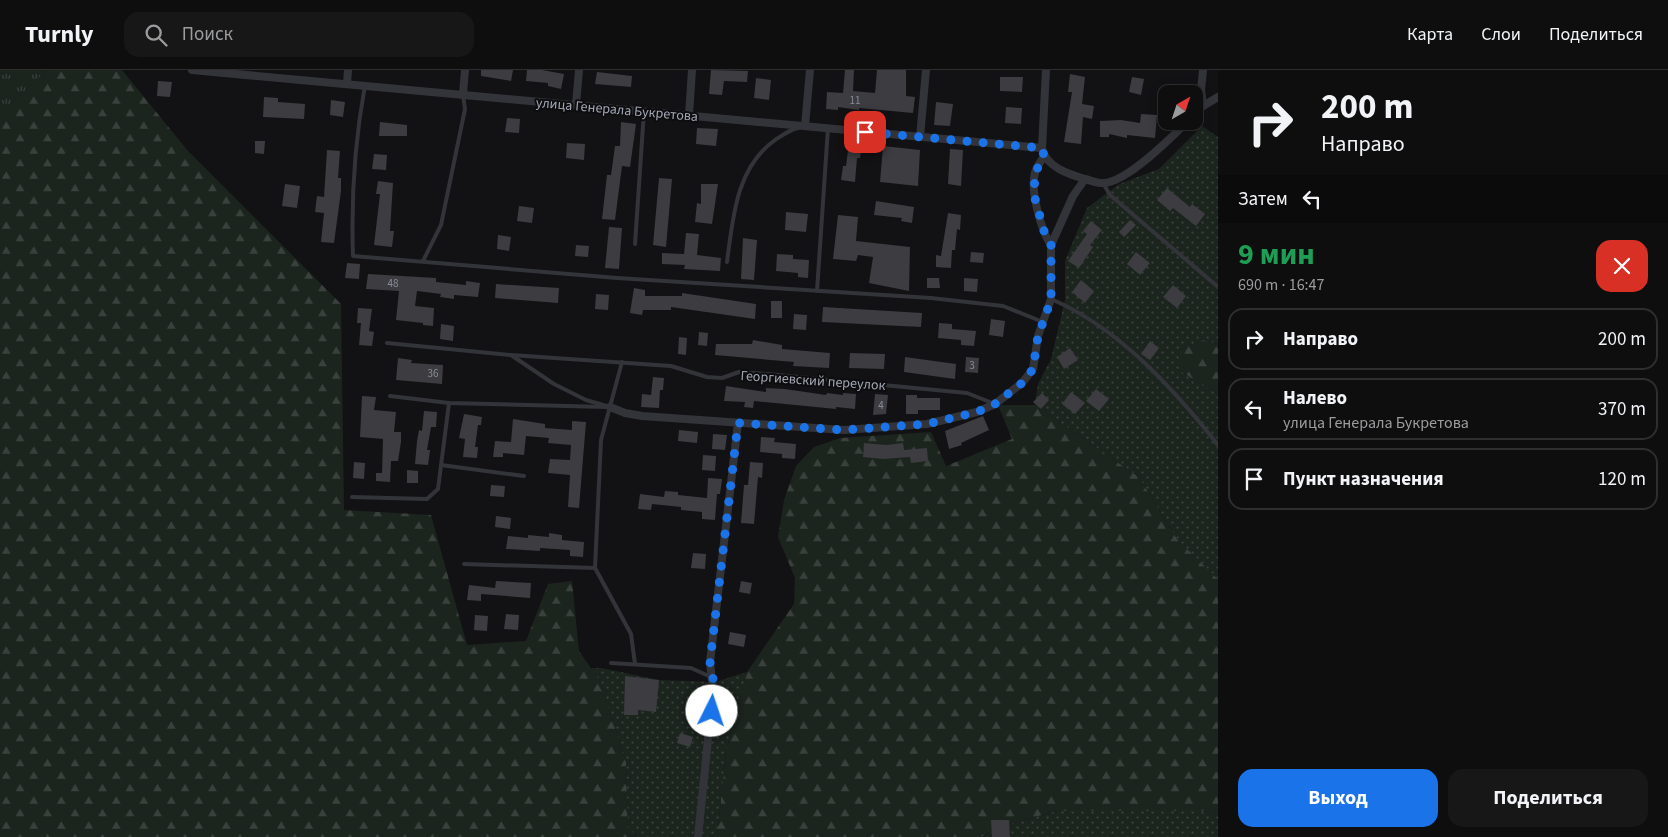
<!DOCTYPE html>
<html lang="ru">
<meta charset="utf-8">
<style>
body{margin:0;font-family:"Source Sans 3",sans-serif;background:#171718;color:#f1f3f6;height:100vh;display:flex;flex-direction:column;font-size:19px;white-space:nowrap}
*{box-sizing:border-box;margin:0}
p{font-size:16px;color:#9b9c9e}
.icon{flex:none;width:28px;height:28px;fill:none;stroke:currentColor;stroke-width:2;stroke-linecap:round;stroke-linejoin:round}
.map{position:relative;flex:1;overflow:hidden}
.details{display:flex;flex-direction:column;background:#0e0e0f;width:450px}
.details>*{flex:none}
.hud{background:#0e0e0f;color:#f1f3f6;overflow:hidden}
.needle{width:32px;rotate:39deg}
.buttons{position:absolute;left:1158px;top:15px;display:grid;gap:10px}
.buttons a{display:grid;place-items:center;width:45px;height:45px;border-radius:10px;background:#0e0e0f;box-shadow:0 2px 12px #0003,0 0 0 1px #2e2e2f;font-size:25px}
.pin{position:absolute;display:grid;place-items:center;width:42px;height:42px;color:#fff;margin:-21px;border-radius:10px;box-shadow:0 2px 8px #0006}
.me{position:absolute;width:55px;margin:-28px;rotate:4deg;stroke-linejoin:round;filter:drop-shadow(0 0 4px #0008)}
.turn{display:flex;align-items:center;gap:18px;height:105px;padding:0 20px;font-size:22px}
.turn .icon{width:65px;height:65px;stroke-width:2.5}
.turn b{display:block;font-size:35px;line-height:42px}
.then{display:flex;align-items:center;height:48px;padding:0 20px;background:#0003;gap:10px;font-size:19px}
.round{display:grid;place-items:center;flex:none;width:52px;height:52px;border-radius:15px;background:#171718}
.summary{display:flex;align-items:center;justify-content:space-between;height:85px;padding:0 20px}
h1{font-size:30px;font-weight:700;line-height:38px;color:#1e9e55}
.button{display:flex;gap:10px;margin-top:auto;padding:10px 20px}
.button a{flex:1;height:58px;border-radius:15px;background:#1a73e8;color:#fff;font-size:20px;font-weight:700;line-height:58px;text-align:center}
.button a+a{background:#171718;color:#f1f3f6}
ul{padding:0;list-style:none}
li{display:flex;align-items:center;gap:15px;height:62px;margin:0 10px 8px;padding:0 10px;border:2px solid #2e2e2f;border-radius:15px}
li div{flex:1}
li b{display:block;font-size:19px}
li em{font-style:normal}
header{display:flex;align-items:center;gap:30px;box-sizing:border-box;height:70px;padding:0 25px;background:#0e0e0f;border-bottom:1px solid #2e2e2f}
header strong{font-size:24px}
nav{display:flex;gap:28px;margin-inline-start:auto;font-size:18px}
.search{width:350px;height:45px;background:#171718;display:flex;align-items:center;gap:12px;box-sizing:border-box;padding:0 18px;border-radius:15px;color:#9b9c9e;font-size:19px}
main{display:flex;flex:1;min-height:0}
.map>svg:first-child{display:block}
.grass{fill:url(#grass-tufts)}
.forest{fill:url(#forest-firs)}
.garden{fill:url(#garden-dots)}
.building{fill:#3c3c41}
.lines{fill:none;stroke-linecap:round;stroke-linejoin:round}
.service{stroke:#333439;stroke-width:4}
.minor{stroke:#333439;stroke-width:8}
.route{stroke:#1a73e8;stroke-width:9;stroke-dasharray:0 16.2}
.labels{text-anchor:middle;stroke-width:4;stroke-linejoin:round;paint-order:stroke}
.number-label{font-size:11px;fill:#898c98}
.street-label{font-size:14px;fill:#a3a7b5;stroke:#0d0d0f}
</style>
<header>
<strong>Turnly</strong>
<div class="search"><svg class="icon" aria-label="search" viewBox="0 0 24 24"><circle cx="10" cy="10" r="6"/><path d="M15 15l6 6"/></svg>Поиск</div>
<nav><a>Карта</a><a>Слои</a><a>Поделиться</a></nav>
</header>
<main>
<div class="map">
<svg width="1218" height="767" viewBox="0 0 1218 767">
<defs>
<pattern id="grass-tufts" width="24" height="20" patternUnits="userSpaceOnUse" patternTransform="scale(1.25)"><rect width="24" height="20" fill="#1c241e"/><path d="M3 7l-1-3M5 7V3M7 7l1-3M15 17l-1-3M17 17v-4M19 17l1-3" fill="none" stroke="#3a413c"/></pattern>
<pattern id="forest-firs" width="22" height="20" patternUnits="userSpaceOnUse" patternTransform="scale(1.25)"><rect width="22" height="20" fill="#1c241e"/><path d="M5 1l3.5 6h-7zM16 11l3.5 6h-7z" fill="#3a413c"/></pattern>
<pattern id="garden-dots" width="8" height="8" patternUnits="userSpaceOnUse" patternTransform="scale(1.25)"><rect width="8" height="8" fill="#1c241e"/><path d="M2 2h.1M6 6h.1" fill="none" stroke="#3a413c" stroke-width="1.8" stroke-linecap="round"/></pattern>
</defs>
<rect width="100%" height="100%" fill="#121214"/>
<path class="grass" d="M0,0H47L0,44Z"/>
<g class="forest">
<path d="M47,0H122L188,81L341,234L344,440L431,445L467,575L526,571L548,514L572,511L579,581L600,611L626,692L628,758L638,767H0V44Z"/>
<path d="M1203,270L1218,274V321L1206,318L1179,300L1181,279Z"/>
<path d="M998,335H1035L1139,407L1177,469L1218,509V745L1204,741H1057L1006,755L981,767H717L726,681L747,602L794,534L795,508L778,467L784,430L796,396L814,377L840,368L931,362L946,396L1012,369Z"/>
</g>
<g class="garden">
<path d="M1202,56L1218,67V274L1203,270L1182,279L1179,300L1206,318L1218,321V509L1177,469L1139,407L1035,335L1038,314L1051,289L1065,230V191L1087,138L1119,114L1159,99Z"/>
<path d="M591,598H601L659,610L715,612L747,602L726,681L717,767H638L628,758L626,692L600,611Z"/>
<path d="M1057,741H1204L1218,745V767H981L1006,755Z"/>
</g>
<g class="building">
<path d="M481,0H513L511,11L481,6Z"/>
<path d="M527,0H542L564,4L561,19L548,16V13L526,11Z"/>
<path d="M711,0L748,1L747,12L724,11L722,25L709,24Z"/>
<path d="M845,0H854L853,21L875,23L877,0H906V26L915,27L913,43L859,38V40L838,37V40L826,39L827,22L843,23Z"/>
<path d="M597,2L632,6L631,17L595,14Z"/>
<path d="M1070,4L1085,7L1082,34L1094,36L1092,49L1083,47L1081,74L1064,72L1072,22H1068Z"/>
<path d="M1000,7H1023L1022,22L1000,21Z"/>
<path d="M1132,7L1144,9L1141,25L1129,22Z"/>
<path d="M756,8L771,10L769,30L754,28Z"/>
<path d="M158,11L172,12L170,27L157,26Z"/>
<path d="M264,27L278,28V32L305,34L304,49L263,47Z"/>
<path d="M331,30L345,32L343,47L330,45Z"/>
<path d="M936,32L953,34L950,56L934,55Z"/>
<path d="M1006,37L1022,38L1021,54L1005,53Z"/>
<path d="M1141,44L1157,45L1155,68L1127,65V68L1109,64V67H1100V51L1121,50L1140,53Z"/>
<path d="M507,48L520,49L519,63L505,62Z"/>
<path d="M380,52L407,55V66H379Z"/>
<path d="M621,52L636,54L630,97L622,96L615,150L602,149L607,105H611L615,76H620Z"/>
<path d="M697,58L718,59L716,76L696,74Z"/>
<path d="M255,71H265L264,84L255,83Z"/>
<path d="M849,72L862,73L860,88H857L855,112L841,110L843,96H846Z"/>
<path d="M567,73L585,74L584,90L566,88Z"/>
<path d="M883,76L920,80L918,116L880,112Z"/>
<path d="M950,79L963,80L961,116L948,114Z"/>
<path d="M327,80L340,81L338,108H341V121L334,173L321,172L324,143L315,142L317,126L324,127Z"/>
<path d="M374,84L387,85L386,100L372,99Z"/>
<path d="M659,108L672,109L666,177L653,175Z"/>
<path d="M378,111L393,113L390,161H394L392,177L374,175L380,124H376Z"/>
<path d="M285,114L300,116L297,138L282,136Z"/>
<path d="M701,114H718L712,154L695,152L697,133L701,134Z"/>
<path d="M1167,118L1190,137L1192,134L1205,144L1196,156L1173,138L1170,141L1157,130Z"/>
<path d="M876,131L914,137L912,153L901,151L902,148L874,145Z"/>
<path d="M519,136L534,138L532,153L517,151Z"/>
<path d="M786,142L808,144L806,162L785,160Z"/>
<path d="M948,143L961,145L960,160L957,159L955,180H952L951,198L936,197V185L941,186Z"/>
<path d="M838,145L858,147L856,171L910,177L909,221L869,213L873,187L858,185L856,191L833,189Z"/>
<path d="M1130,150L1136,155L1124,167L1119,162Z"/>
<path d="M1091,151L1102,160L1090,175L1093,177L1079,198L1068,191L1087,164L1083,161Z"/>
<path d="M609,157L622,158L619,199L605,198Z"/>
<path d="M686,163L699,164L697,185L721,188L720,201L684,199L685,195L662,194V183L684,184Z"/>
<path d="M498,165L511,167L509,181L497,179Z"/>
<path d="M743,168L757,170L754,210L741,209Z"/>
<path d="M576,175L589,176L588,187L575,186Z"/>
<path d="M971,182L984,183L983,193L970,192Z"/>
<path d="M1136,182L1150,193L1140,205L1127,194Z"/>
<path d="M777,184L793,185V189L809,190L808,208L798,207V203L776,201Z"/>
<path d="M347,193L360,194L359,209L345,208Z"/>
<path d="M368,204L436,208V212L466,215V211L480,213L478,227L454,225V229L440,227L441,224L417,221L415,236L434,238L433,256L423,255V253L396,250L399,221L366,219Z"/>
<path d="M927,208H939L940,218H927Z"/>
<path d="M964,208L978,209L977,222L964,221Z"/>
<path d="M1081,210L1094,221L1085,233L1072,222Z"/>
<path d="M496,214L559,218L558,233L495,228Z"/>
<path d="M1173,215L1186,226L1177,238L1163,227Z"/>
<path d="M634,218L645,220V226H682V223L756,234L755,249L671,237V240H643L642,245L630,243Z"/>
<path d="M596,224L609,225L608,240L595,239Z"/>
<rect x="771" y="231" width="11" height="17"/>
<path d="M823,237L922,243L921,257L822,252Z"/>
<path d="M358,238L372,239L369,261L374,262L372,276L359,275L361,253H357Z"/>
<path d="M794,244L807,245L806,260L793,259Z"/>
<path d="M991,249L1005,251L1003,267L989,265Z"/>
<path d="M939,253L952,254V259L976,261L974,276L961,275V270L938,268Z"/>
<path d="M441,254L454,256L453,271L440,269Z"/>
<path d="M699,262L708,263L707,276L698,275Z"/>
<path d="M679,267L687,268L686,285L678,284Z"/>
<path d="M753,270L782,275V279L830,283L829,298L793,296L794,292L715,285L716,274H752Z"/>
<path d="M1150,271L1159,278L1150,290L1141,284Z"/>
<path d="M1070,278L1078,290L1064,299L1057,287Z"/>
<path d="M850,283L885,284L884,299L849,298Z"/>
<path d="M905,287L956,294L955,309L904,302Z"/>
<path d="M966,287L979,288L978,303L965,302Z"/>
<path d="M398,288L412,290L411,293L443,295L442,314L396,310Z"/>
<path d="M653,307L664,308L663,320H660L659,338L641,337L642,324L651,325Z"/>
<path d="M726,316L766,322V318L785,319L826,325L827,323L843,325V323L856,324L855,339L836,337V339L754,331L753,338L744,337L745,332L724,331Z"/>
<path d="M1096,319L1109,329L1099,341L1086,331Z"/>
<path d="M1071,322L1085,333L1075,344L1062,334Z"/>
<path d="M1042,323L1049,330L1041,339L1033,332Z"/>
<path d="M875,324L888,325L886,344L873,345Z"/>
<path d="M906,325H917V328H940V340H918V344H906Z"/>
<path d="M362,326L376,327L374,340L396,342L394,362H401V372L398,391H391L390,412L376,411V403H382L383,369L360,367Z"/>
<path d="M424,341L437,342L436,357H431L427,380H430L428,395L415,394L417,371L419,360L422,361Z"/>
<path d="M464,344L482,347L481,355H478L475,377H478L477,388L463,387L465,369L459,368Z"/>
<path d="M983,346L989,360L961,373L962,375L949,379L945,361Z"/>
<path d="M513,349L545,354V358L572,360V351L586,352L579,438L568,437L570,405L548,403L550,389L570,390L571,375L548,373L549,368L526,366L524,385L503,383V387H493L495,371L511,372Z"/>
<path d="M679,360L698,362L697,373L678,371Z"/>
<path d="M713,364L727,365L725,380L712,379Z"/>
<path d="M761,367L775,368L774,372L796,374L795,389L782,388V384L760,382Z"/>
<path d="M864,373L886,375L903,373L904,380L927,378L928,391L911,393L910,387L883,389L863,387Z"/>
<path d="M703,385L716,386L715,401L702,400Z"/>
<path d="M354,392L365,393L364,409L353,408Z"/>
<path d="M750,392L763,393L762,408L758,407L754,454L741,453L744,415H748Z"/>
<path d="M407,400L418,401V413H407Z"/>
<path d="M708,408L722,409L720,424H717L715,450L702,449V442L681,440V437L652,434L651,440L638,439L640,424L664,427L665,421L678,422V425L707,428Z"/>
<path d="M491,415L505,416L504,427L490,426Z"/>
<path d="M496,446L511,448L510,459L495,457Z"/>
<path d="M549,463L562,465V470L584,472L583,487L570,486V480L540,478V481L506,479L508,466L528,468V465L549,467Z"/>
<path d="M693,483L706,484L705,499L691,498Z"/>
<path d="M496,511L531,513L530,528L481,524V531L467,530L469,515L495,518Z"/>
<path d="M741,511L752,513L750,524L739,522Z"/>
<path d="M506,544L519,545L518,560L504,559Z"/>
<path d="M475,545L488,546L487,561L474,560Z"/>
<path d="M730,562L746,565L744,577L728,574Z"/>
<path d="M625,606L659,610L656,642L638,640V645H624Z"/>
<path d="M680,663L693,667L690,677L677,673Z"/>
<path d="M991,750H1009L1010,767H992Z"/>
</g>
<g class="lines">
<g class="service">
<path d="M365,15C355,70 351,130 353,186L617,208L931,228L1003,236L1043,252"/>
<path d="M1103,113L1110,125L1218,217"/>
<path d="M635,174L644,41"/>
<path d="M423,191L441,155L465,39L463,25"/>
<path d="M727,192C733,147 736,98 775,70C783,65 789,60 798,58"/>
<path d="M817,221L828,58"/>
<path d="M1051,229C1119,258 1173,318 1218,375"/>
<path d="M387,273L511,285L554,314L586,330L610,337"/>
<path d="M511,285L671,296L707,307L722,308L739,302L767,304L967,323L995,334"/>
<path d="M622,292L601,370L595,498L631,564L635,594"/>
<path d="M390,326L449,333L606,337"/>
<path d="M441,395L524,406"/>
<path d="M352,427L427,429L438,419L449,333"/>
<path d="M464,494L595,498"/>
<path d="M611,593L691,598L711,607"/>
</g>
<g class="minor">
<path d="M192,0L1042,78"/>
<path d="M1046,0L1042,78C1046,97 1068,104 1085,109"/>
<path d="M1203,0L1201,20L1203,36"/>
<path d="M347,14L348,0"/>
<path d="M463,24L465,0"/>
<path d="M576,35L579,0"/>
<path d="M689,45L692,0"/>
<path d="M1194,45L1203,36L1218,27"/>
<path d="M805,56L810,0"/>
<path d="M920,67L926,0"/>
<path d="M1044,86C1041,91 1036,97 1035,103C1030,120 1041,161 1051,175"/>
<path d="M610,337L625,343L642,346L844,360L927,354L977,342L995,334L1022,313L1033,299L1038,266L1051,229V175L1073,126L1085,109C1090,110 1098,114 1104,113C1128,111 1171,68 1188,51"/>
<path d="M698,767L713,621L710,592L738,353"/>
</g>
</g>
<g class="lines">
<path class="route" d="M712,641L713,608L710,592L738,353L844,360L927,354L977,342L995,334L1022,313L1033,299L1038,266L1051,230V175L1046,168L1034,125L1035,103L1044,86L1042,78L865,62"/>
</g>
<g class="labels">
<g class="number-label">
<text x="855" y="34">11</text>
<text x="393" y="217">48</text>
<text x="972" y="299">3</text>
<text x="433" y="307">36</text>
<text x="881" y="339">4</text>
</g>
<g class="street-label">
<text transform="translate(617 39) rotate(5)" y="5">улица Генерала Букретова</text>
<text transform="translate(813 310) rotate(4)" y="5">Георгиевский переулок</text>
</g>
</g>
</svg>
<div class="buttons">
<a><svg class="needle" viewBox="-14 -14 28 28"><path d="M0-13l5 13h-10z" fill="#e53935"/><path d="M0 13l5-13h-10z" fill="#9b9c9e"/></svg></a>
</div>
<div class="pin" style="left:865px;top:62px;background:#d93025"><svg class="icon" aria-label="arrive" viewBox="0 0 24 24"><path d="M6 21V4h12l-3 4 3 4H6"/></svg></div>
<svg class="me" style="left:712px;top:641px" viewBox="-20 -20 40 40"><circle r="19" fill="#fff"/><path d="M0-13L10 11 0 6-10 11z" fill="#1a73e8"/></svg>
</div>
<section class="details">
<div class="hud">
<div class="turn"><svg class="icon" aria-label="right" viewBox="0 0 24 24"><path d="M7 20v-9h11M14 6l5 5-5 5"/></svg><div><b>200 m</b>Направо</div></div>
<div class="then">Затем<svg class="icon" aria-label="left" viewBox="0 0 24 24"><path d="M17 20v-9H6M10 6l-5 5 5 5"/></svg></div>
</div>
<div class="summary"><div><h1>9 мин</h1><p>690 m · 16:47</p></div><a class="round" style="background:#d93025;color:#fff"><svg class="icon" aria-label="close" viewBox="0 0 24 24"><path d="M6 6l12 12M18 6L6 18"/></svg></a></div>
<ul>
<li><svg class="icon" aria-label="right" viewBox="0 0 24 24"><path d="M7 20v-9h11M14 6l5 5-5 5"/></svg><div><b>Направо</b></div><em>200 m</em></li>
<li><svg class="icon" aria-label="left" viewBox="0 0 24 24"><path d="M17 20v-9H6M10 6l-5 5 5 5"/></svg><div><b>Налево</b><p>улица Генерала Букретова</p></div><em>370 m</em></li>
<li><svg class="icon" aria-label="arrive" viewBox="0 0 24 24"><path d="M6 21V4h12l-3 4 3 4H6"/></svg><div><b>Пункт назначения</b></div><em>120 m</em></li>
</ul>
<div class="button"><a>Выход</a><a>Поделиться</a></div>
</section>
</main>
